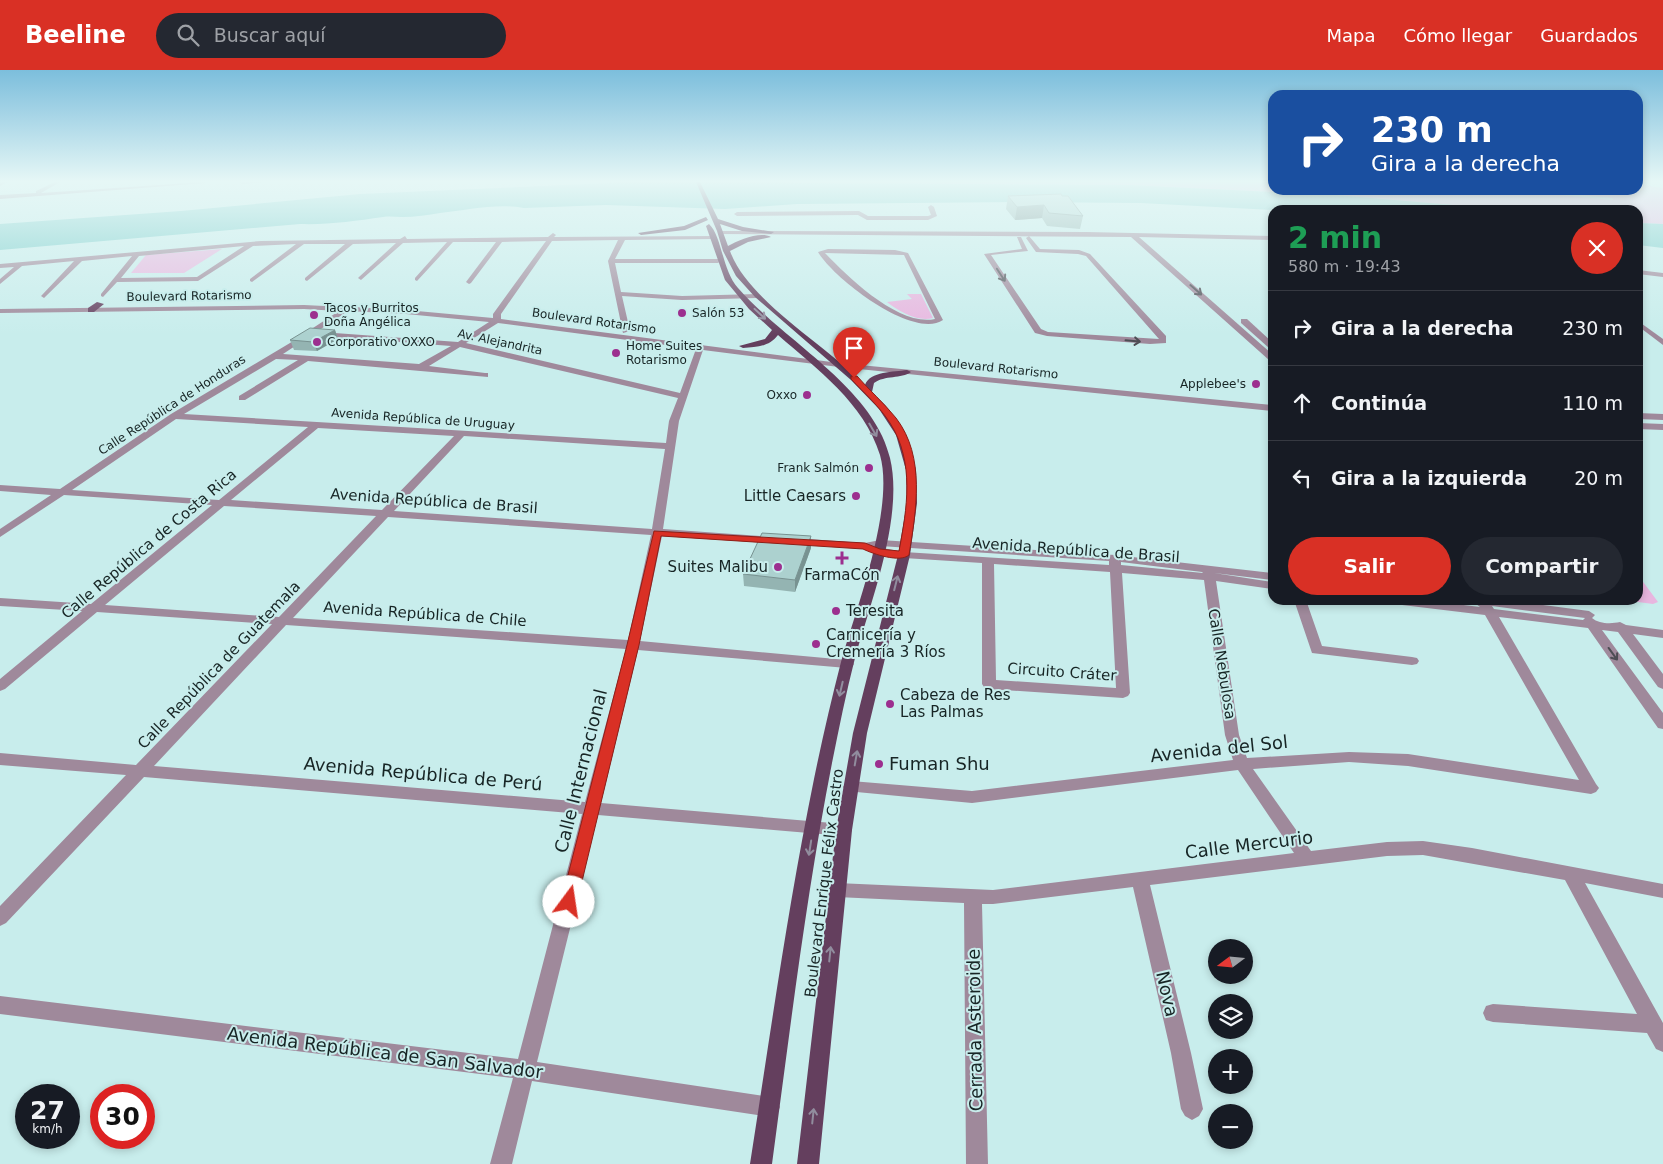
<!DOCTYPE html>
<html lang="es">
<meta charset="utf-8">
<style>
body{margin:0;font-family:"DejaVu Sans",sans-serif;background:#242831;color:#f1f3f6;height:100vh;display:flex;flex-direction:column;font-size:19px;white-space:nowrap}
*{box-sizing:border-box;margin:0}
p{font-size:16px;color:#9ea1a6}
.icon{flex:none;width:28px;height:28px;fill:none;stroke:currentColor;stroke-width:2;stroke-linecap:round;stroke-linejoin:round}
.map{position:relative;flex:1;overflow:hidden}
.sheet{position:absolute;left:1268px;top:135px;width:375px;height:400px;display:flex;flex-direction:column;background:#171b24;border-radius:15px;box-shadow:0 2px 8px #0003}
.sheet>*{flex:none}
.hud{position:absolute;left:1268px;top:20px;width:375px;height:105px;border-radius:15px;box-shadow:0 2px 8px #0003;background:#1a4fa0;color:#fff;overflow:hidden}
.needle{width:32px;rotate:254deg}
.controls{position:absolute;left:1208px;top:869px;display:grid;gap:10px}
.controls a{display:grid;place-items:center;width:45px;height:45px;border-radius:50%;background:#171b24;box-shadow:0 2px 8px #0003;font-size:25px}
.speed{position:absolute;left:15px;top:1014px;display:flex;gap:10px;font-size:25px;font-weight:700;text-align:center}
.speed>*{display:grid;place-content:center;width:65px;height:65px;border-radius:50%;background:#171b24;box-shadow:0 2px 8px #0003;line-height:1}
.speed small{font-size:12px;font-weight:400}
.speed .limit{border:8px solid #d22;background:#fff;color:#111}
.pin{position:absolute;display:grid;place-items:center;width:42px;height:42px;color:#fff;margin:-51px -21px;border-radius:50% 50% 50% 0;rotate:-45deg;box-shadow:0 0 5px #0007}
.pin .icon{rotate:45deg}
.me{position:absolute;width:55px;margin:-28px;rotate:14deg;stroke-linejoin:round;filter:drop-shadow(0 0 4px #0008)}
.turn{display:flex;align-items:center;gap:18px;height:105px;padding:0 20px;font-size:22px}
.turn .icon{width:65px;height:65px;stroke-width:2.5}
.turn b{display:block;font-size:35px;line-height:42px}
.round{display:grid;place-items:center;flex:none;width:52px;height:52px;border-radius:26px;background:#242831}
.summary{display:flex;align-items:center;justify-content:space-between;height:85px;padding:0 20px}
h1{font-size:30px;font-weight:600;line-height:38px;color:#1e9e55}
.action{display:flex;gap:10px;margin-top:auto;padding:10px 20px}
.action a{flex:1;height:58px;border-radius:30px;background:#d93025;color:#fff;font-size:20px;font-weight:600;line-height:58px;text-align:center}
.action a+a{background:#242831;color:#f1f3f6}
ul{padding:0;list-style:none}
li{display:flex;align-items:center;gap:15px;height:75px;padding:0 20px;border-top:1px solid #363941}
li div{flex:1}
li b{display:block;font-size:19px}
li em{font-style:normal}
header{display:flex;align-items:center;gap:30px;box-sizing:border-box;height:70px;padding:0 25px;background:#d93025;color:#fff}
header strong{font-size:24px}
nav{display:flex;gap:28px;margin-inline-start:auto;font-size:18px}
.search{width:350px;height:45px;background:#242831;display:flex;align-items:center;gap:12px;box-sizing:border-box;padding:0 18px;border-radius:28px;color:#9ea1a6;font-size:19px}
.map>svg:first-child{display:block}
.green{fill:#e8b6df}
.water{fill:#7acdcb}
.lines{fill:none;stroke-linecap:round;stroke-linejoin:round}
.minor{fill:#9f899b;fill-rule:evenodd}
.major{fill:#643f5e;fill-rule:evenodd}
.wall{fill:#94b4b2}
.shaded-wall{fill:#789291}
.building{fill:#acd1cf;stroke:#789291}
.oneway{stroke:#4d4d54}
.oneway2{stroke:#918d9e}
.route{fill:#d93025;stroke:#8d1f18}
.poi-dot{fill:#9c2f8f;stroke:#c8edec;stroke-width:2}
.labels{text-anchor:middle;stroke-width:4;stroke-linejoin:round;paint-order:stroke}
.far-street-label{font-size:12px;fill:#172525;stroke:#c8edec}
.far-poi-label{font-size:12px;fill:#172525;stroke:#c8edec;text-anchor:start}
.poi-label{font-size:15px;fill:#172525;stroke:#c8edec;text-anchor:start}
.street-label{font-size:15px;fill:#172525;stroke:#c8edec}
.near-street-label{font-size:18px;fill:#172525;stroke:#c8edec}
.near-poi-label{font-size:18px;fill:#172525;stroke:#c8edec;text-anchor:start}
</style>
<header>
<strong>Beeline</strong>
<div class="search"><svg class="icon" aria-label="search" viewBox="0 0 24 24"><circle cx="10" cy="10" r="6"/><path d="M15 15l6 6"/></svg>Buscar aquí</div>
<nav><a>Mapa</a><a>Cómo llegar</a><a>Guardados</a></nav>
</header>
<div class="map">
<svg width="1663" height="1094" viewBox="0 0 1663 1094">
<rect width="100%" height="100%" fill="#c8edec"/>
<g class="green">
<path d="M706,112H1272V120H1509L1613,130L1612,128L1524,120H1638V114L1663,118V154L1638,153V140H1511L1336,125L1129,115Z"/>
<path d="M222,179L184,203H131L146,185Z"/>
<path d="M907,224H921L933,248C917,252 900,242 887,232L912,229Z"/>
<path d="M1638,505L1658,532L1653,534L1623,530H1638Z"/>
</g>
<g class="water">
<path d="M632,112L1129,115L1336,125L1511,140H1274L1141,133L1022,132L797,134L725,139L606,135L524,138C497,133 467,140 440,143C428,145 415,147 402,147C396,147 390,146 383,147C355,151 327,155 300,154L0,180V154L181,141L360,124Z"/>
<path d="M1638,153L1663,154V178L1638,175Z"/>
</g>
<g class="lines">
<g class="minor">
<path d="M0,112H7L0,116Z"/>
<path d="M55,112H60L41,123L203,112L206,113L0,129V125L36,123V121Z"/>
<path d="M241,112H263L242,114L240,113Z"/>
<path d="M931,135L934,137L937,146L928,150H867L858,145L737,146L734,144L737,142L859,141L868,146H928L931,145L928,137Z"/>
<path d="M720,161L1087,162L1272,166V170L1139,167L1272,284V290H1269L1131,167L718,164Z"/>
<path d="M553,163L556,165L554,167L715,166L713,169L625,170L615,189H718L721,191L718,193H615L621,222L682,226L757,224L760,226L757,228L682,230L622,226L630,261L623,263L608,191L618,170L552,171L501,244V249L839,293L1272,335V341L839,297L703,280L679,351L663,459L774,467L780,470L774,473L662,466L640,571L847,590L852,591L854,594L852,597L847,598L638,580L601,733L844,754L850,755L852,760L850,765L844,766L598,745L537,992L770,1027L777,1030L780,1037L777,1044L770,1047L532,1011L512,1094H490L513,1008L0,944V926L518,989L582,744L144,707L6,853L0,856V836L126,705L0,695V683L136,695L272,554L97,542L5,619L0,621V609L82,541L0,536V528L91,534L212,435L64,425L0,467V459L51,425L0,421V415L60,419L171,344L290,273L339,241L304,239L0,243V239L304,235L345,237L350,235L353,237L406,240L493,248V244L546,171L502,172L471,213L469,214L466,212L496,172H453L417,211L415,210V208L447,172L403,173L361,210L358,208L359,207L396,173L353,174L307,211L305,210V208L345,174H304L252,212L250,211V209L296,174L253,176L198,211L117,212L103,227L101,226V224L132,186L82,191L44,228L41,226L42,225L74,191L22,196L0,214V209L14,197L0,198V194L261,171L400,169L405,166L407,169L548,167ZM244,176L197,207L121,208L139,186ZM348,241L406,244L489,252L458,272L321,262L317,264L321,266L451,276L419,294L283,284ZM498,253L696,279L680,323L466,273ZM460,277L678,328L669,351L666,373L184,344L276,289L298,290L239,326V330H245L308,291L488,307V303H485L429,296ZM176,349L308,357L219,430L72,420ZM318,358L454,366L382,440L231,430ZM464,366L665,379L652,459L394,441ZM224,436L376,446L279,547L105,535ZM388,447L651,465L628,570L293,548ZM286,555L626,579L585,732L154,696Z"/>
<path d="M1017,167H1021L1028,181L991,185L1041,259L1048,262L1159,269L1086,186L1078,184L1036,182L1026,168L1029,166L1040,179L1079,180L1090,184L1166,266V273L1150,274L1047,266L1035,263L984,184L1022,179Z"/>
<path d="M828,179L895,180L908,183L943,250C913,270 833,208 818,182ZM825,183L904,185L935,249C899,257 848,207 825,183Z"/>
<path d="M1638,200L1663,203V207L1638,204Z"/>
<path d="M1241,249H1247L1272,272V278H1269L1241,253Z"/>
<path d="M1638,251L1663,269V275L1638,256Z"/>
<path d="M1638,343L1663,344V350L1638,349Z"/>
<path d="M1638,353L1663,354V360L1638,359Z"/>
<path d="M794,468L865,473L880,470L1115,485L1272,503V510L1214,503L1272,512V519L1216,511L1239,665L1247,688L1349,682L1408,684L1579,710L1485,545L1394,534L1388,530H1423L1480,537L1471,530H1505L1589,541L1595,545L1592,548C1599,554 1611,554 1620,552L1626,555L1663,560V568L1633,564L1663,604V619L1658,617L1618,562L1602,560L1663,643V659L1658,658L1588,558L1499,547L1596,714L1599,718L1596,722L1591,724L1408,696L1349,692L1253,699L1311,781L1387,772L1423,771L1472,778L1663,814V828L1585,813L1663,953V982L1656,979L1647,963L1493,952L1486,950L1483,943L1486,936L1493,934L1637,944L1565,810L1423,785L1387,786L1150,815L1191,983L1203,1039L1199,1046L1192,1050L1185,1046L1181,1039L1171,983L1133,817L993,834H982L988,1094H966L964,833L837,827L831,825L828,820L831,815L837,813L993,820L1294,783L1238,700L972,733L846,721L843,717L846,713L851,711L972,721L1233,690L1225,665L1204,510L1122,503L1130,623L1128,626L1123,628L989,619L984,617L982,614V493L904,488L877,485L865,479L790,473L788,471ZM880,476L1109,491V495L904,482L877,477ZM1121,492L1202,502L1203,503L1121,495ZM994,494L1110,502L1116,618L996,610ZM1492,536L1585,548L1583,550L1494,539Z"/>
<path d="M1294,530H1306L1322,576L1412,587L1417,588L1419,591L1417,594L1412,595L1312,583Z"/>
</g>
<g class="major">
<path d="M696,112H700L718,149L743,157L774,162L771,164L742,161L720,154L728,176C739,170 760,161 771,167L748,172L730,181C748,231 827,276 865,315C870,301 894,302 907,300L911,302C901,309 885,305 874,313L872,322L885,335L906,365L916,400L917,433L910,485L867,663L852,760L819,1094H797L836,760L853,663L898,485L907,433L906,400L896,365L879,339L851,310L755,227L736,206L723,181L717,161Z"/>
<path d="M706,147L708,150L685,160L641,165L638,163L684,156Z"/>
<path d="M709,154C722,166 722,200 738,218C783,270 874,318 890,388C904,446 871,531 855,588C846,623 839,658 832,693C806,826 790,960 772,1094H750C770,966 788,836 814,709C822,670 831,631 841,592C856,539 895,438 880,385C864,333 817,299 778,265C769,277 756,277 743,278L739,276L765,269L772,260L749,239L725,210L706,156Z"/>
<path d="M97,232L104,234L94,242H88V238Z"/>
</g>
</g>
<g class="wall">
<path d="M1008,126H1062L1083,146L1080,159L1047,156L1042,148L1015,150L1006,139Z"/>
<path d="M335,260L338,269L317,281L294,280L290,270Z"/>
<path d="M811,478L795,522L744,516L743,504Z"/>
</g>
<g class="shaded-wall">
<path d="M1044,135L1042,148L1015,150L1017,137Z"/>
<path d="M335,260L338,269L317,281L313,272Z"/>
<path d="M811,466V478L795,522V510Z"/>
</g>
<g class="building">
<path d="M1061,124L1062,126H1068L1083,146L1049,143L1044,135L1017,137L1008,126Z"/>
<path d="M310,258L335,260L313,272L290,270Z"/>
<path d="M762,463L811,466L795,510L743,504Z"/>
</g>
<defs><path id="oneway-shaft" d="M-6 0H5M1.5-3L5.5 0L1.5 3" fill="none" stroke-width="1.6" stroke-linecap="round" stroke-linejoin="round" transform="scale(1.25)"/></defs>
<g class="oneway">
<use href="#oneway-shaft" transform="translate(1001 205) rotate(57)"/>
<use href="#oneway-shaft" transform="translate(1196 220) rotate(41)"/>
<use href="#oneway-shaft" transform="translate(1133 271) rotate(5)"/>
<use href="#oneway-shaft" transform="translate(1613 584) rotate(54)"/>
</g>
<g class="oneway2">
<use href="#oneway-shaft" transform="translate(760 244) rotate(43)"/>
<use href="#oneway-shaft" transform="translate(873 360) rotate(60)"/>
<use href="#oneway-shaft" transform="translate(896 513) rotate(-76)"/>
<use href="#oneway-shaft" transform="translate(841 619) rotate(103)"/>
<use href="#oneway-shaft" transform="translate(856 688) rotate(-80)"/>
<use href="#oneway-shaft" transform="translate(810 778) rotate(99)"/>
<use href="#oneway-shaft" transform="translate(830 884) rotate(-84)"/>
<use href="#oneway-shaft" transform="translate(813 1046) rotate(-84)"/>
</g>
<linearGradient id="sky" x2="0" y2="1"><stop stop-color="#7cbedc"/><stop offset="0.42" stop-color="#e6f7f6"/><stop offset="1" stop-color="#e6f7f6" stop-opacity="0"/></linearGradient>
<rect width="1663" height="265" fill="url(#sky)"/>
<path class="route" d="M851,306H857C869,320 884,333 896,348C926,387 916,441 909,485C900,493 873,484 863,479L661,466L639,575L577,832L574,836L569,838L563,836L561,832L627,575L654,461L865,473L880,479L899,481C907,439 915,392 890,353C880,337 864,323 851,309Z"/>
<g class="poi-dot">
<circle cx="682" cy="243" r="5"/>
<circle cx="314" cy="245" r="5"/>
<circle cx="317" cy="272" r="5"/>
<circle cx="616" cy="283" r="5"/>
<circle cx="1256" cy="314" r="5"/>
<circle cx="807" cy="325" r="5"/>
<circle cx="869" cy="398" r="5"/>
<circle cx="856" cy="426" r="5"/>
<path d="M839.5 480.5h5v5h5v5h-5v5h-5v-5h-5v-5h5z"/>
<circle cx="778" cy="497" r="5"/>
<circle cx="836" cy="541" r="5"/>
<circle cx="816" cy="574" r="5"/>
<circle cx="890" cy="634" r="5"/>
<circle cx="879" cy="694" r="5"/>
</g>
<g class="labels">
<g class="far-street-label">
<text transform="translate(189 226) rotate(-1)" y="4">Boulevard Rotarismo</text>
<text transform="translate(594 251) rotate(8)" y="4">Boulevard Rotarismo</text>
<text transform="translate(500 272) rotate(12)" y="4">Av. Alejandrita</text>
<text transform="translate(996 298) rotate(6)" y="4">Boulevard Rotarismo</text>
<text transform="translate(172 335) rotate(-33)" y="4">Calle República de Honduras</text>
<text transform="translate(423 349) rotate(4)" y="4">Avenida República de Uruguay</text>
</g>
<g class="far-poi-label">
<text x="324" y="242">Tacos y Burritos<tspan x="324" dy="14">Doña Angélica</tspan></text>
<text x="692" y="247">Salón 53</text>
<text x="327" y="276">Corporativo OXXO</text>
<text x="626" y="280">Home Suites<tspan x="626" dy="14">Rotarismo</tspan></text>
<text x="1246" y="318" text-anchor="end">Applebee's</text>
<text x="797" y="329" text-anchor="end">Oxxo</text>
<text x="859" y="402" text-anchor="end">Frank Salmón</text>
</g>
<g class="poi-label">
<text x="846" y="431" text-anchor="end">Little Caesars</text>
<text x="768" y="502" text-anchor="end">Suites Malibu</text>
<text x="842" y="510" text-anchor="middle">FarmaCón</text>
<text x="846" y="546">Teresita</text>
<text x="826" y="570">Carnicería y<tspan x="826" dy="17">Cremería 3 Ríos</tspan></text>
<text x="900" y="630">Cabeza de Res<tspan x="900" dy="17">Las Palmas</tspan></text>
</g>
<g class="street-label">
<text transform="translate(434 431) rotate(4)" y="5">Avenida República de Brasil</text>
<text transform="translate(149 474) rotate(-40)" y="5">Calle República de Costa Rica</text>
<text transform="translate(1076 480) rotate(4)" y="5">Avenida República de Brasil</text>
<text transform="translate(425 544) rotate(4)" y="5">Avenida República de Chile</text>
<text transform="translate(1222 594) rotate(81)" y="5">Calle Nebulosa</text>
<text transform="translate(219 595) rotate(-46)" y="5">Calle República de Guatemala</text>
<text transform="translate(1062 602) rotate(4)" y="5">Circuito Cráter</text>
<text transform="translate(824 813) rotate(-83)" y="5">Boulevard Enrique Félix Castro</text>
</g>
<g class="near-street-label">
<text transform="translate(1219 679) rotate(-6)" y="6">Avenida del Sol</text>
<text transform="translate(581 701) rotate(-76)" y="6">Calle Internacional</text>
<text transform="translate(423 704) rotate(5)" y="6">Avenida República de Perú</text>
<text transform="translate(1249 775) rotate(-7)" y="6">Calle Mercurio</text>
<text transform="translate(1167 924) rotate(77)" y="6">Nova</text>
<text transform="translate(975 960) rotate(-91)" y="6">Cerrada Asteroide</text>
<text transform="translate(385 983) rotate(7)" y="6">Avenida República de San Salvador</text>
</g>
<g class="near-poi-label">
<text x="889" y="700">Fuman Shu</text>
</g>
</g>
</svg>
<div class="controls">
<a><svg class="needle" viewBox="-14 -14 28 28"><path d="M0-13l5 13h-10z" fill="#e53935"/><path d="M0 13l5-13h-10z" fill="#9ea1a6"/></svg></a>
<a><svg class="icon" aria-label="layers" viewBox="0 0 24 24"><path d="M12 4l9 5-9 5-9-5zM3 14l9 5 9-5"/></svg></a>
<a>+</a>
<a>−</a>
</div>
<div class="speed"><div>27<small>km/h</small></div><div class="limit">30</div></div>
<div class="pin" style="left:854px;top:308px;background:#d93025"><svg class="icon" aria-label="arrive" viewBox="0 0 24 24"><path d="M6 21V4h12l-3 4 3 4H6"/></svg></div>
<svg class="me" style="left:569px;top:832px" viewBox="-20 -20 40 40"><circle r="19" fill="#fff"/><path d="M0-13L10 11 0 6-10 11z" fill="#d93025"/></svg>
<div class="hud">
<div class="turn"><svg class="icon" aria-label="right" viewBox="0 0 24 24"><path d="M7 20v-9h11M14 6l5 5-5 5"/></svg><div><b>230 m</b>Gira a la derecha</div></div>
</div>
<section class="sheet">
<div class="summary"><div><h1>2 min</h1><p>580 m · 19:43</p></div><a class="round" style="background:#d93025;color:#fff"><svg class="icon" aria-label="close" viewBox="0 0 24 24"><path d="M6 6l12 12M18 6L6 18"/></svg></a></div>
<ul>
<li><svg class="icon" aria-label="right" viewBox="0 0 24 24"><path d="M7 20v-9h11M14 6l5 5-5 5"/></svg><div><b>Gira a la derecha</b></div><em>230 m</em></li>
<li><svg class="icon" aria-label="ahead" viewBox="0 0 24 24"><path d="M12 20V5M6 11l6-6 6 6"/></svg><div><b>Continúa</b></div><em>110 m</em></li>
<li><svg class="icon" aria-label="left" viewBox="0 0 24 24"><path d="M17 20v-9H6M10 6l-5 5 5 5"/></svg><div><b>Gira a la izquierda</b></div><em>20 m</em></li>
</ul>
<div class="action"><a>Salir</a><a>Compartir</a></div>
</section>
</div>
